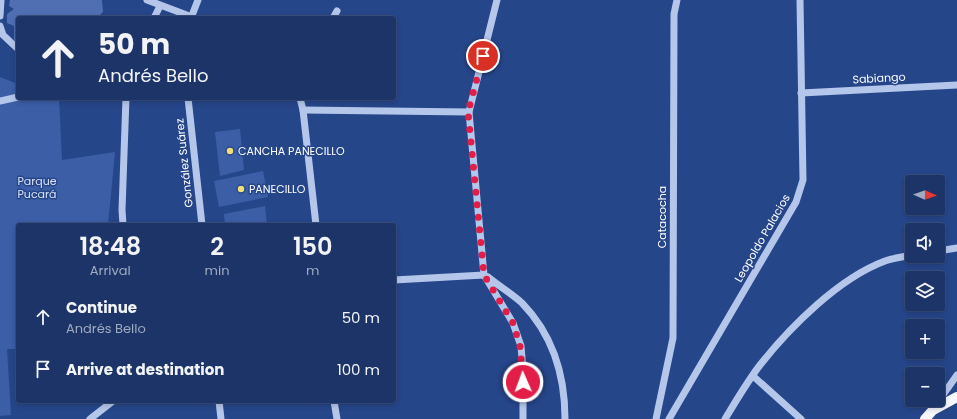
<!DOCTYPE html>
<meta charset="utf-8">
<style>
body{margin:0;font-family:Poppins,sans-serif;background:#293f71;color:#f1f3f6;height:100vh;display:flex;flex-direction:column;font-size:15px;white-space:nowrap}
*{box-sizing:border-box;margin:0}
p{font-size:13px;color:#a0aac0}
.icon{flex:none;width:22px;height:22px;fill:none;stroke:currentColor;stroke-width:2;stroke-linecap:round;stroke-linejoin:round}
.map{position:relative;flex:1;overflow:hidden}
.panel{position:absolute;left:16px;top:223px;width:380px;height:180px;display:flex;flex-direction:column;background:#1c3468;border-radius:4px;box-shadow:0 2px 6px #0003,0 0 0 1px #3a4f7c}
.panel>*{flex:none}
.top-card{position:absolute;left:16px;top:16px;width:380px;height:84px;border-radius:4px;box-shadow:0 2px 6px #0003,0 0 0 1px #3a4f7c;background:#1c3468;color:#f1f3f6;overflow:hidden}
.needle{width:26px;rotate:92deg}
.buttons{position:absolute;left:905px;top:175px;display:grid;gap:8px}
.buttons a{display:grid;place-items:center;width:40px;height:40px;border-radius:4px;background:#1c3468;box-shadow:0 2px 6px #0003,0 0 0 1px #3a4f7c;font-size:20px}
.pin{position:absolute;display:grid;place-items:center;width:34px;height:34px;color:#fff;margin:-17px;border:2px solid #fff;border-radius:50%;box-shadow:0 1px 4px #0007}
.me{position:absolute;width:44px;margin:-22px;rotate:358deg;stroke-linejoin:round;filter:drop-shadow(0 0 3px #0008)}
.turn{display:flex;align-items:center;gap:14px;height:84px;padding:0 16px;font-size:18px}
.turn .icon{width:52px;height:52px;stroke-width:2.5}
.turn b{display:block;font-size:28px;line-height:34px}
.eta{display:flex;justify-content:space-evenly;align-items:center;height:68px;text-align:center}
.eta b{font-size:24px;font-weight:600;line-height:28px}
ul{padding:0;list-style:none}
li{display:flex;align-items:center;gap:12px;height:52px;padding:0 16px}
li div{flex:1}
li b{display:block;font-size:15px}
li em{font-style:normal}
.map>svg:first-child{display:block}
.green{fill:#3b5ea7}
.building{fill:#4f6fb2}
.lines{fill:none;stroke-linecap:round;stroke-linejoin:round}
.minor{stroke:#b4c6ea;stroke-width:7}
.major{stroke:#f8f9fe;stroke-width:10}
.route{stroke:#e11d48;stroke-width:7;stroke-dasharray:0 12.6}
.poi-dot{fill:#f2de79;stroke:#26468a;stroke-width:1.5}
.labels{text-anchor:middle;stroke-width:3;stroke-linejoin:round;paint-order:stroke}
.street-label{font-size:11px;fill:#fff;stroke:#26468a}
.poi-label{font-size:11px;fill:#fff;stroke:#26468a;text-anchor:start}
.park-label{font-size:11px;fill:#d9e3f7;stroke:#26468a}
</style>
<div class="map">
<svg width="957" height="419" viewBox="0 0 957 419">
<rect width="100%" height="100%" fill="#26468a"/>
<g class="green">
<path d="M0,77L18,84V98H59L62,160L115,152L108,225H18V349H7L11,415L0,416Z"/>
<path d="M240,129L244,170L220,176L215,132Z"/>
<path d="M263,171L268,197L219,207L214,181Z"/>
<path d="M265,206L267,225H225L224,214Z"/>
</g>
<path class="building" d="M10,0H102L103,12L97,18H18V42L14,40V26L7,23V14L14,9L9,6Z"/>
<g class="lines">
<g class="minor">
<path d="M147,0L192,17"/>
<path d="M497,0L469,112L484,275L513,323L521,346L523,370V419"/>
<path d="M0,16L1,0"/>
<path d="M154,18L160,6"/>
<path d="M191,18L198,0"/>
<path d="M333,18L337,11"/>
<path d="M0,26L3,35L18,49"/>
<path d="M801,93L957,85"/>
<path d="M188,98L202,225"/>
<path d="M300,98L303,110L316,225"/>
<path d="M0,101L18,97"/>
<path d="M303,110L469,112"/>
<path d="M123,225L122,210L126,98"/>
<path d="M938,251L957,248"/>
<path d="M488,277C499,286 512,294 522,303C553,335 565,376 565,419"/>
<path d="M394,280L484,275"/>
<path d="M753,376L801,419"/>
<path d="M219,401L221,419"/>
<path d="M334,401L337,419"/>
<path d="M933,409L957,375"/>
<path d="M90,419L113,401"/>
<path d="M656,419L673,338L674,14L677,0"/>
<path d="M669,419L796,202L803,180L800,0"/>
<path d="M725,419C736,401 747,382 760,365C790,327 839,278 885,261C894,258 903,257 912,255"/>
</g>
<path class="major" d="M925,419L933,410L957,397"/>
</g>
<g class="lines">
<path class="route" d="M483,56L468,112L484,275L513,323L520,346L523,382"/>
</g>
<g class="poi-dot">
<circle cx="230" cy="151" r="4"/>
<circle cx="241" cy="189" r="4"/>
</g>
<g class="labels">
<g class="street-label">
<text transform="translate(879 78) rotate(-3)" y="4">Sabiango</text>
<text transform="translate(184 163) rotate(-96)" y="4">González Suárez</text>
<text transform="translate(662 217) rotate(-90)" y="4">Catacocha</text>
<text transform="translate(762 238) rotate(-60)" y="4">Leopoldo Palacios</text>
</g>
<g class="poi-label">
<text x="238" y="155">CANCHA PANECILLO</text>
<text x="249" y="193">PANECILLO</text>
</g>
<g class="park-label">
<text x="37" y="185">Parque<tspan x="37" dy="13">Pucará</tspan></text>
</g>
</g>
</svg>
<div class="buttons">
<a><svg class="needle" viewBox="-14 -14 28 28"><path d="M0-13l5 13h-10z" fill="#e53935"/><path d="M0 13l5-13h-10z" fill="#a0aac0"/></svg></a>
<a><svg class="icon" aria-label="sound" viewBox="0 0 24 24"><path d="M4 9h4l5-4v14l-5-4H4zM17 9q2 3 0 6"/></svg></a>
<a><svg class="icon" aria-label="layers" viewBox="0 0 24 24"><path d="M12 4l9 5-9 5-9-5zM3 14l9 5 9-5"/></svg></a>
<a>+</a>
<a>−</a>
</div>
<div class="pin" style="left:483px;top:56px;background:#d93025"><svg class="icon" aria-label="arrive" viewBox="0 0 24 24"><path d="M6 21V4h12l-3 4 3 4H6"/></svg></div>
<svg class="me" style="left:523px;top:382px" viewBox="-20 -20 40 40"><circle r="17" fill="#e11d48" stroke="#fff" stroke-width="3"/><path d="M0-11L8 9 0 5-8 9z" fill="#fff"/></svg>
<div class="top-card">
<div class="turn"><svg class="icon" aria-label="ahead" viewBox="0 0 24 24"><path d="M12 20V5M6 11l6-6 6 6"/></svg><div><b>50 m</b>Andrés Bello</div></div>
</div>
<section class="panel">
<div class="eta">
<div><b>18:48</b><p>Arrival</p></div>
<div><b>2</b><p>min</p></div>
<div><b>150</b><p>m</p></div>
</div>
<ul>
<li><svg class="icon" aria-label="ahead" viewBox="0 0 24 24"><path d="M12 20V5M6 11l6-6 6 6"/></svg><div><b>Continue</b><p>Andrés Bello</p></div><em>50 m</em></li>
<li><svg class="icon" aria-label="arrive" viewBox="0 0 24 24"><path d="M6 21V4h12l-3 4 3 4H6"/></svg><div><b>Arrive at destination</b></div><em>100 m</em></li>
</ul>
</section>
</div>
